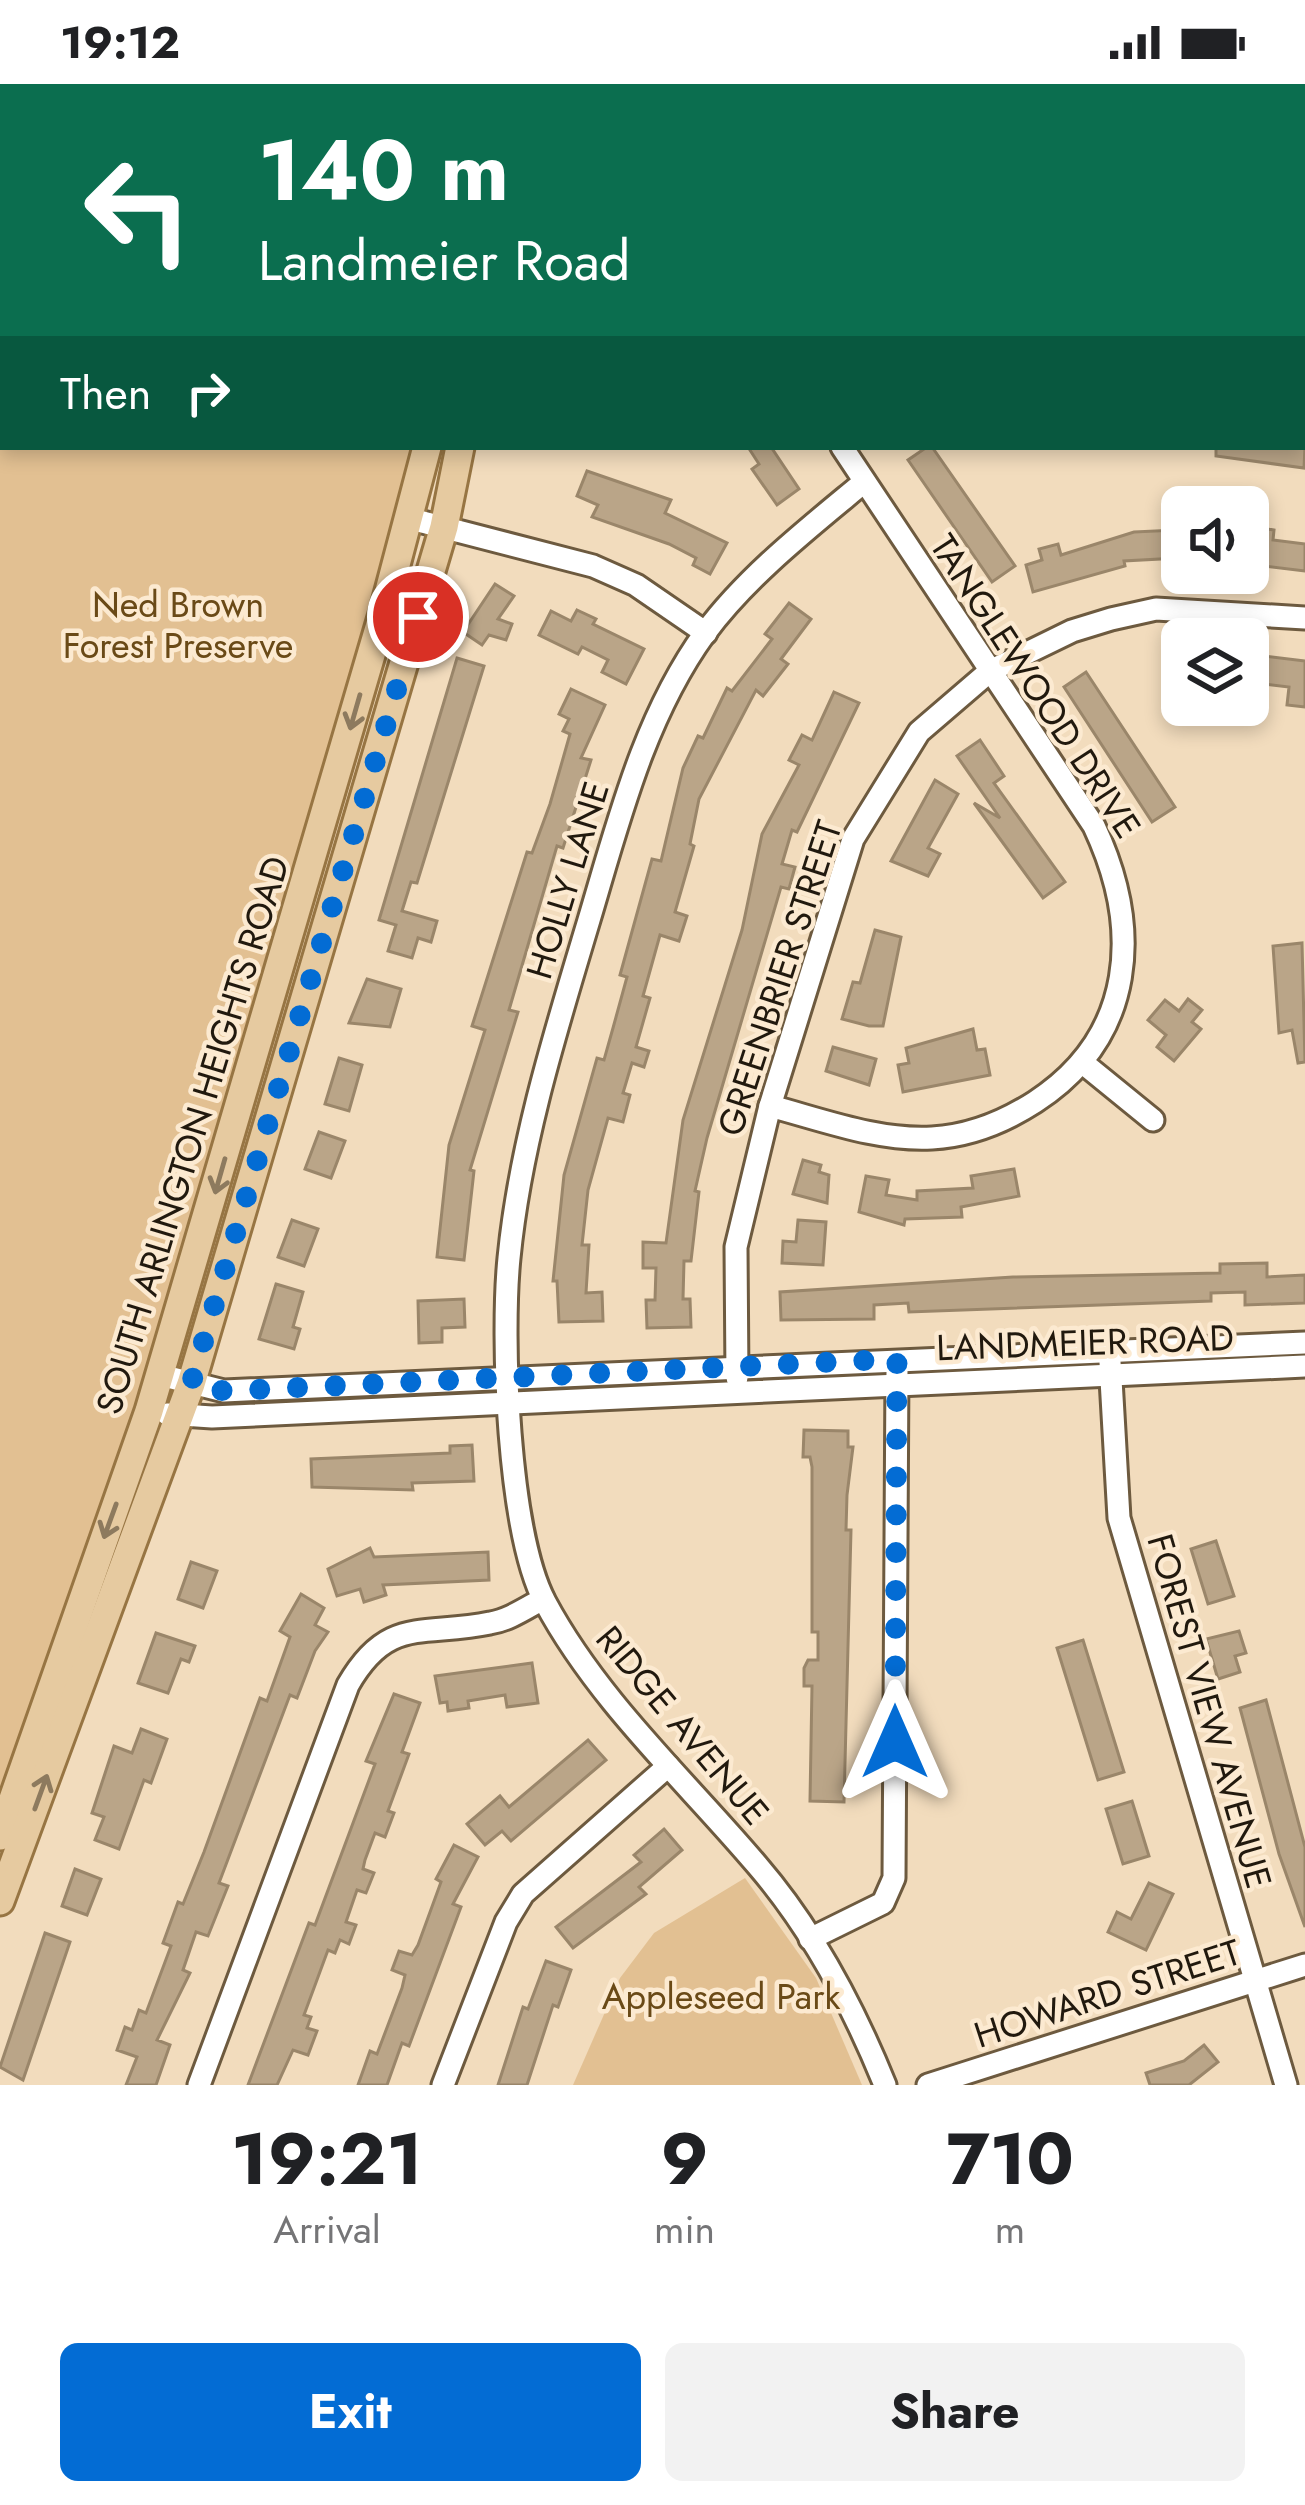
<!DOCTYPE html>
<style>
body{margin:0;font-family:Jost,sans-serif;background:#f2f2f2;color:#202124;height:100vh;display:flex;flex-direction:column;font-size:45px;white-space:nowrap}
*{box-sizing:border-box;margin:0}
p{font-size:39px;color:#757577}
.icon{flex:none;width:66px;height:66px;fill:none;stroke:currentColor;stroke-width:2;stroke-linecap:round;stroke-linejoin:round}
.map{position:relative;height:2001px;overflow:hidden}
.side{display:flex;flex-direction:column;background:#fff;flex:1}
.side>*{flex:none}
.top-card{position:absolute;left:0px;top:0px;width:1305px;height:366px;box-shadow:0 6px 18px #0003;background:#0b6e4f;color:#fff;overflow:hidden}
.tools{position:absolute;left:1161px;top:402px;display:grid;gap:24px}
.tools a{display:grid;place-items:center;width:108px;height:108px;border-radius:18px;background:#fff;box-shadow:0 6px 18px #0003;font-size:60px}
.pin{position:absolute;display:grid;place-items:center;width:102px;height:102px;color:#fff;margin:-51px;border:6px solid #fff;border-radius:50%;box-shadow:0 3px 12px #0007}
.me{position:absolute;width:132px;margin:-66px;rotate:0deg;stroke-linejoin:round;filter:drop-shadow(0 0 9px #0008)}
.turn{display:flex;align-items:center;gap:42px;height:252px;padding:0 60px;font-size:54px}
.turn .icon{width:156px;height:156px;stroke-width:2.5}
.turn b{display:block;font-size:84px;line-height:102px}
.then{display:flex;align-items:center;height:114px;padding:0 60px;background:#0003;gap:24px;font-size:45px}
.eta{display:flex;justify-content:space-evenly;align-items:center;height:204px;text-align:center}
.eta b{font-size:72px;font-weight:700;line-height:84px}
.primary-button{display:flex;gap:24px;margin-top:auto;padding:24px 60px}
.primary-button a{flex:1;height:138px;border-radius:18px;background:#036cd4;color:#fff;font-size:48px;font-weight:700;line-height:138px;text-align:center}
.primary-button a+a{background:#f2f2f2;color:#202124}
.status{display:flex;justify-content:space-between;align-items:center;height:84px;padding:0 60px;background:#fff;direction:ltr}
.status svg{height:33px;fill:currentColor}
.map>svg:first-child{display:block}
.green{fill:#e2c092}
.building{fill:#baa588;stroke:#9a866a;stroke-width:3}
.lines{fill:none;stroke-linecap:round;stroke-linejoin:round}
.minor-casing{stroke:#6d5a3f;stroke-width:27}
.major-casing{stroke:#977543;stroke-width:33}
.minor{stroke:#fff;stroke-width:21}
.major{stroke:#e6caa0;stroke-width:27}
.oneway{stroke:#8d7a5e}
.route{stroke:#036cd4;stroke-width:21;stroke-dasharray:0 37.8}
.labels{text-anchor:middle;stroke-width:9;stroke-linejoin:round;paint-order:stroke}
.park-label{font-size:36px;fill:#6a4a17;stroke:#fcead1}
.street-label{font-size:36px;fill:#21190e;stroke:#fcead1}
</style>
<div class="status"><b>19:12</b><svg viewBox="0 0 49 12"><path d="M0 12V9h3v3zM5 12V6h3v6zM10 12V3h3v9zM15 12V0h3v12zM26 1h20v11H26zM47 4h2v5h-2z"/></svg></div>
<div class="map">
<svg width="1305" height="2001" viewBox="0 0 1305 2001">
<rect width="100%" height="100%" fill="#f2dcbd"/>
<g class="green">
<path d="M0,0L446,3H3V363H427L283,874L0,1751Z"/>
<path d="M745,1794L816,1894L862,2001H573L620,1894L654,1849Z"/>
</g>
<g class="building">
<path d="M748,363H771L799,405L777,421L752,385L759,380Z"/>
<path d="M927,363H932L1015,482L992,498L908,376Z"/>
<path d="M1216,363H1305L1304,384L1216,372Z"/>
<path d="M587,387L671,416L665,429L727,459L710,490L693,481L696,474L669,460L592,433L598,421L577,412Z"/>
<path d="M1248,442L1274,446L1273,456L1305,460V487L1248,480Z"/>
<path d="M1176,446L1178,474L1124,477L1125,482L1033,508L1026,481L1042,476L1039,465L1058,460L1061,471L1134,448Z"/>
<path d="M495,500L514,512L498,535L512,540L506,556L489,551L482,561L463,548Z"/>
<path d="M789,519L811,535L781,575L788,580L763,612L756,606L699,715L690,760L694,762L675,828L687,832L679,857L660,851L643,912L650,914L636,963L649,967L644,983L632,979L623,1009L630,1011L623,1038L608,1034L588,1106L582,1161H589L586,1209L602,1208L603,1237L559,1238L557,1197H553L564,1091L597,974L604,976L613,944L627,893L620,891L652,775L661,777L683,684L698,652L703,654L727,604L732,607L772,555L765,550Z"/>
<path d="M577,526L596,535L593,540L644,565L626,600L602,588L608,576L582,563L578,570L539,551L551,527L571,537Z"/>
<path d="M1182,568V614H1173L1167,569Z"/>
<path d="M1248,570L1305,577V623L1287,621L1289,603L1248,598Z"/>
<path d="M457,574L484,582L417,799L411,798L402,827L437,837L431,858L418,854L412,874L388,867L396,841L379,836Z"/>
<path d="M1086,588L1175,723L1152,738L1064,603Z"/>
<path d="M571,605L605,621L581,674L591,676L563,764L557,762L509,926L518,928L470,1086L474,1087L464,1176L437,1173L449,1061L485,946L472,942L527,768L532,769L550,720L570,650L563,647L569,635L559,630Z"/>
<path d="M834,608L859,619L797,748L792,746L782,780L795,783L789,805L781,803L707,1054L695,1107L699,1108L691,1177H684L683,1215H690L691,1243L647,1244L646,1216H655L656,1184H643V1158L666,1159L683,1036L742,846L762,750L799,681L789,676L802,651L812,656Z"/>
<path d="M980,656L1004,692L994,699L1065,798L1043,814L974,719L1000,734L957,672Z"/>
<path d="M935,696L958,710L928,764L940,770L928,792L891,777Z"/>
<path d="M875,846L901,853L883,942H869L842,935L853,898L860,899Z"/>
<path d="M1302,859L1305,978L1298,979L1292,946L1279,949L1273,862Z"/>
<path d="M367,895L401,905L390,943L349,939Z"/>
<path d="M1188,915L1202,926L1192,938L1201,945L1174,977L1157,963L1166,951L1148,936L1165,916L1179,927Z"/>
<path d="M973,945L977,966L985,965L990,991L903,1008L898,981L909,979L906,964Z"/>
<path d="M833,963L876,975L869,1001L826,987Z"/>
<path d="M339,974L362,981L349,1027L325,1020Z"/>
<path d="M319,1048L345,1057L331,1094L305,1085Z"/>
<path d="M803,1076L821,1081L819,1088L829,1091L827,1119L793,1110Z"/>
<path d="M1014,1085L1019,1112L961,1123L962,1133L905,1135L904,1141L859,1128L866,1092L889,1096L886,1111L917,1116V1107L973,1104L971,1092Z"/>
<path d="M292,1136L318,1145L304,1182L278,1173Z"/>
<path d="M798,1136L826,1138L823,1181L782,1179L783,1157L796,1158Z"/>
<path d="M1267,1179V1193L1305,1191V1219L1245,1221V1208L1211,1209V1217L909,1228L908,1219L874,1221V1235L781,1236L780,1208L1013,1193L1220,1189V1180Z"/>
<path d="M276,1200L303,1208L293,1243L300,1245L294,1265L259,1255Z"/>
<path d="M464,1215L465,1243L442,1244V1258L419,1259L418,1217Z"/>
<path d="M804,1346L848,1347V1363H853L847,1411L846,1446H851L844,1718L810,1717L812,1602H804V1584L808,1576H818V1548H812V1383L810,1373H803Z"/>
<path d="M472,1361L474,1397L412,1399L413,1406L312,1403L311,1375L450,1369V1362Z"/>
<path d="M1216,1457L1234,1512L1208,1520L1191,1465Z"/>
<path d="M370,1464L374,1473L488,1468L489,1496L383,1501L386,1511L364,1518L360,1505L337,1512L328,1485Z"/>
<path d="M191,1478L217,1487L203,1524L178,1515Z"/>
<path d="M301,1510L324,1524L315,1541L328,1548L315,1567L297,1614L290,1611L219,1799L228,1802L208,1852L196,1848L183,1886L190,1889L157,1956L170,1961L156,2001H126L137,1973L117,1966L125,1943L132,1946L139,1926L146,1929L171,1862L163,1859L178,1818L183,1820L204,1768L260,1614L267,1617L290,1553L280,1547Z"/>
<path d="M1239,1547L1246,1569L1235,1572L1240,1588L1218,1595L1206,1555Z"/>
<path d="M156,1549L195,1562L189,1578L181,1575L168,1609L138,1599Z"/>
<path d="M1083,1556L1124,1688L1098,1696L1057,1564Z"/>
<path d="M532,1579L538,1619L507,1623L505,1611L468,1617L469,1624L448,1627L447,1618L440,1619L435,1592Z"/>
<path d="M394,1610L420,1619L402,1668L409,1670L388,1727L394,1729L385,1753L375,1749L365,1776L363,1785L374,1789L366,1809L357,1806L346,1838L356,1841L349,1860L340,1856L335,1869L328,1866L304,1931L311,1933L307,1944L317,1947L308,1971L293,1966L277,2001H248L309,1839L315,1841L375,1680L366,1677Z"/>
<path d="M1266,1616L1305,1763V1843L1279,1770L1240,1624Z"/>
<path d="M141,1645L167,1655L151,1699L144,1696L119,1765L95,1756L104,1733L92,1729L114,1662L132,1669Z"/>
<path d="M588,1656L606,1676L511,1757L502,1747L485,1761L467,1740L500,1712L509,1723Z"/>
<path d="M1132,1717L1149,1772L1123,1780L1106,1725Z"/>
<path d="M664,1745L682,1766L639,1803L646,1810L573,1864L556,1843L641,1778L634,1771Z"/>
<path d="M454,1761L478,1773L453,1820L461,1823L409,1962L402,1959L387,2001H358L370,1967L377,1970L402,1904L405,1891L392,1886L399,1867L412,1871L418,1861L441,1798L436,1795Z"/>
<path d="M75,1785L101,1795L87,1831L62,1822Z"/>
<path d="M1149,1799L1173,1810L1146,1866L1108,1848L1117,1828L1131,1835Z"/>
<path d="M45,1849L70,1858L23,1996L0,1983Z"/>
<path d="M546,1877L571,1886L558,1923L553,1921L527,2001H498L523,1923L528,1925Z"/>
<path d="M1204,1961L1218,1978L1189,2001H1150L1146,1989L1184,1977Z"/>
</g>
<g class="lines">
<g class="minor-casing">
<g id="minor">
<path d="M932,3L964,0"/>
<path d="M1302,306H1305"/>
<path d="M864,398C810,443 747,492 705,549C644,633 618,739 589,836C556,946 520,1060 509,1174C501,1254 508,1448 545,1518C598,1617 685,1696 757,1781C813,1846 853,1922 885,2001"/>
<path d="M411,435L593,482L636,501L706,549"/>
<path d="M1083,979L1153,1036"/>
<path d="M770,1022C823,1036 878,1057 932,1054C970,1052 1004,1038 1035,1018C1136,952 1142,844 1094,742L842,363"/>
<path d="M1110,1278L1119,1434L1286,2001"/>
<path d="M160,1291L224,1307L1305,1259"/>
<path d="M737,1294L736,1163L770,1022L853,755L919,648L990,587L1072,547L1111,535L1156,525L1305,534"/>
<path d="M167,1330L212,1333L1305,1282"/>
<path d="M810,1855L883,1819L894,1794L897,1285"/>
<path d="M199,2001L348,1601C388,1531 424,1553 490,1539C509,1536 526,1524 543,1515"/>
<path d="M443,2001L506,1838L523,1810L668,1682"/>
<path d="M928,2001L1305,1881"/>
</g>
</g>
<g class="major-casing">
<g id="major">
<path d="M445,0L446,3"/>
<path d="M478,0L479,3"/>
<path d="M0,1752L149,1327L383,530L427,363"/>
<path d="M0,1817L191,1300L444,443L460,363"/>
</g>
</g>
<use href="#minor" class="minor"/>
<use href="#major" class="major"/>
</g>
<defs><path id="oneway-shaft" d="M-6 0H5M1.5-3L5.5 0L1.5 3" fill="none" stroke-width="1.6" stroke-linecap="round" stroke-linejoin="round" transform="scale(3)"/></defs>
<g class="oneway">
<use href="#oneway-shaft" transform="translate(355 628) rotate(106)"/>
<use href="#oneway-shaft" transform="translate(220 1092) rotate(106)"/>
<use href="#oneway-shaft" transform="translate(110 1437) rotate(110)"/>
<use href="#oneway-shaft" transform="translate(41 1708) rotate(-70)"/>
</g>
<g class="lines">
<path class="route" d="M418,533L191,1300L224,1307L897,1275L895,1658"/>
</g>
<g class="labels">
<g class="park-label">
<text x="178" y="533">Ned Brown<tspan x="178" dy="41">Forest Preserve</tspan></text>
<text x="721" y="1925">Appleseed Park</text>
</g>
<g class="street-label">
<text transform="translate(1036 602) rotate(57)" y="13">TANGLEWOOD DRIVE</text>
<text transform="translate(567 796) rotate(-73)" y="13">HOLLY LANE</text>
<text transform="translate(779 894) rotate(-72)" y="13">GREENBRIER STREET</text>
<text transform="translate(192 1051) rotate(-73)" y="13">SOUTH ARLINGTON HEIGHTS ROAD</text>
<text transform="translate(1085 1258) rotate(-2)" y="13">LANDMEIER ROAD</text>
<text transform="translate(1210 1627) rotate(74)" y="13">FOREST VIEW AVENUE</text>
<text transform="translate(683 1641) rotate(50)" y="13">RIDGE AVENUE</text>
<text transform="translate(1107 1909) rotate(-18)" y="13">HOWARD STREET</text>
</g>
</g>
</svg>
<div class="tools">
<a><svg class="icon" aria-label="sound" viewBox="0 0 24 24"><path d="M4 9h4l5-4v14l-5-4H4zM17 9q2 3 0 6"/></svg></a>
<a><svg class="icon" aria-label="layers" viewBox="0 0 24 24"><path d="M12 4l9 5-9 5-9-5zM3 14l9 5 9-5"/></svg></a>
</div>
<div class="pin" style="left:418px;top:533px;background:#d93025"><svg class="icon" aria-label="arrive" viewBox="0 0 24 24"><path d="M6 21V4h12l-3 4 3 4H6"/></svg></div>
<svg class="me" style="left:895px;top:1658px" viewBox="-20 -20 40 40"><path d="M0-17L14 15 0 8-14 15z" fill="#036cd4" stroke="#fff" stroke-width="4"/></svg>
<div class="top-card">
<div class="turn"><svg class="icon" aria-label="left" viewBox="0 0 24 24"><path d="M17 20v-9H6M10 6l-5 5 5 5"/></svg><div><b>140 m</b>Landmeier Road</div></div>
<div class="then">Then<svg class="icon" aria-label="right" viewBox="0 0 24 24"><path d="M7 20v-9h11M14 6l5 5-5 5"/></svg></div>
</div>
</div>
<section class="side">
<div class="eta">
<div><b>19:21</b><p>Arrival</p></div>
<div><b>9</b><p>min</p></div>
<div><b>710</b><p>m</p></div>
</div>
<div class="primary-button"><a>Exit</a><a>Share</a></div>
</section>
